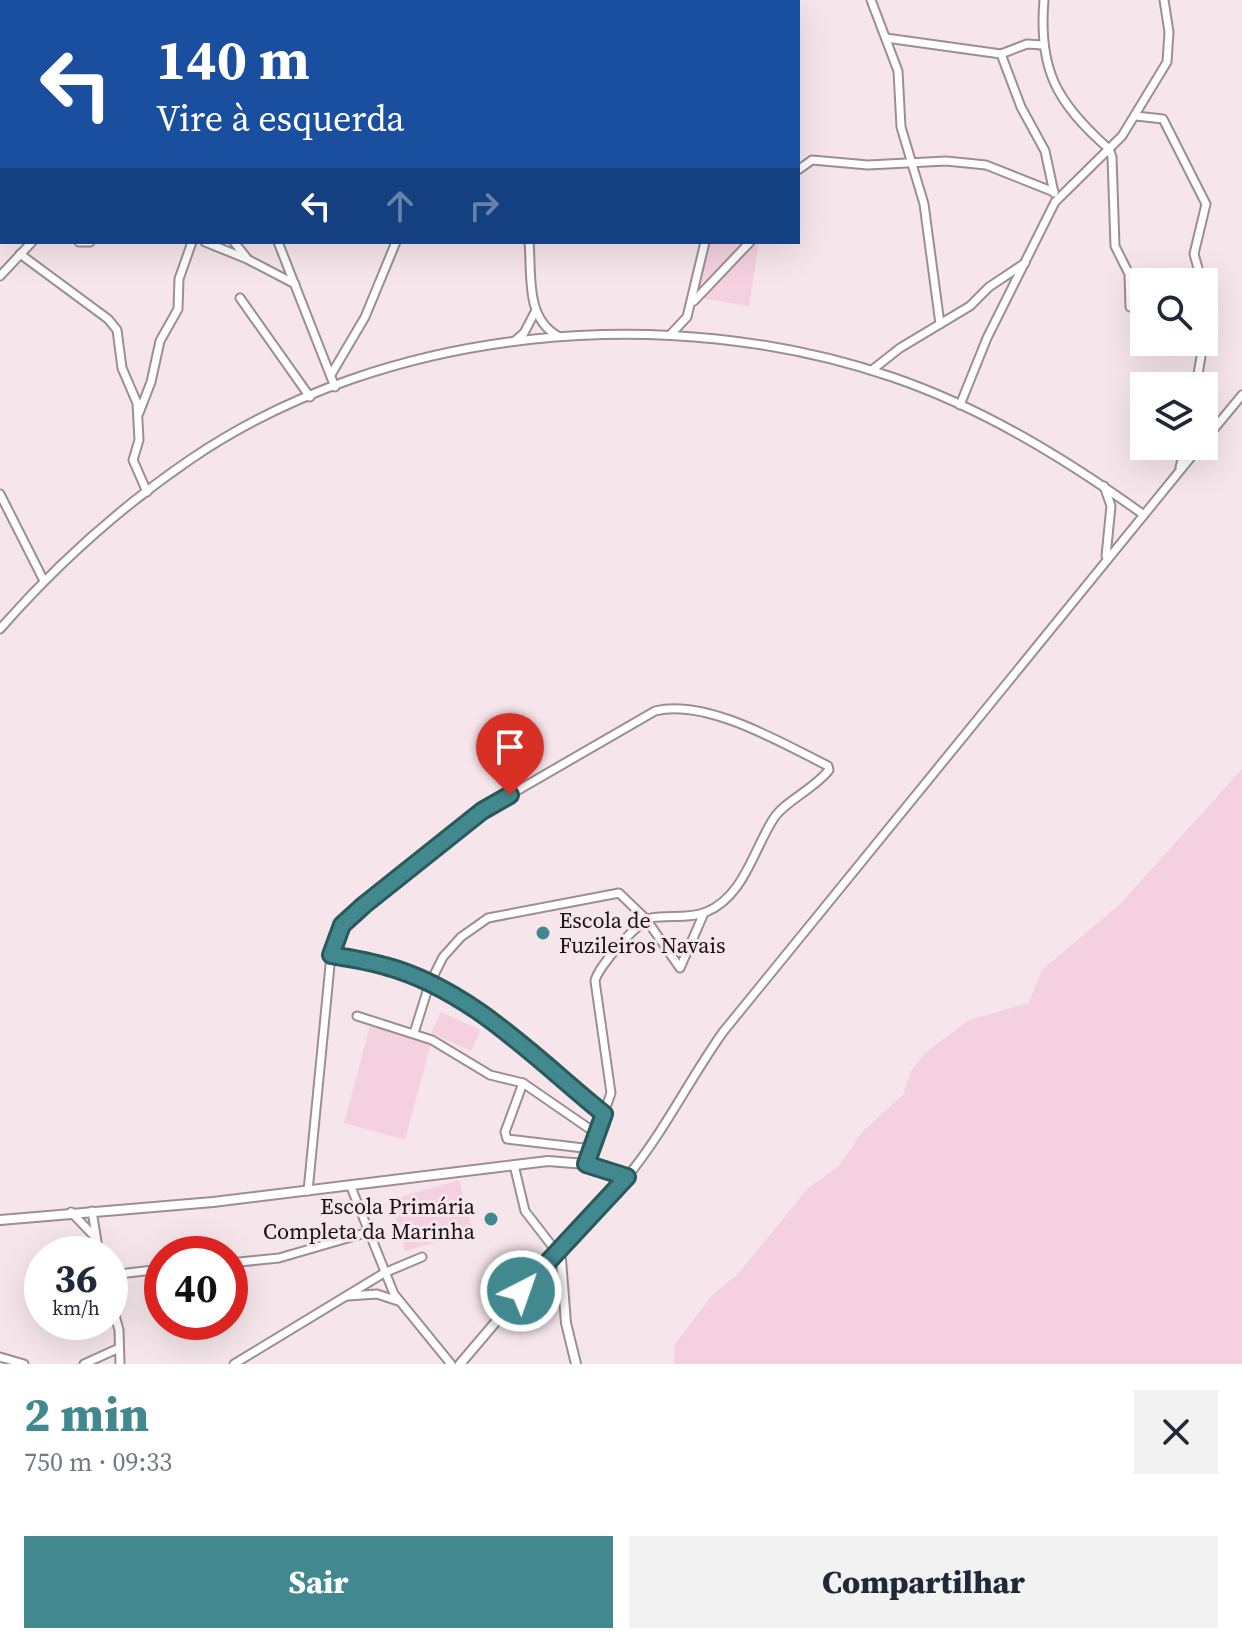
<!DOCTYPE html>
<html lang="pt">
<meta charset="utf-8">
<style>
body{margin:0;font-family:"Source Serif 4",serif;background:#f2f2f3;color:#1f2937;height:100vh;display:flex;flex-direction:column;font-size:30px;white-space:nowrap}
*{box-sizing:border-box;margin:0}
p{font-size:26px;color:#747a83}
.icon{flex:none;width:44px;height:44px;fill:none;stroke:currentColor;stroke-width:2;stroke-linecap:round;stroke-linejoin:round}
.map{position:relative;height:1364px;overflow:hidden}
.panel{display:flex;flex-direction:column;background:#fff;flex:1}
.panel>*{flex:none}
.hud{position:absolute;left:0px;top:0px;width:800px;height:244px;box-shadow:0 8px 32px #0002;background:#1a4fa0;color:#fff;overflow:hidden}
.tools{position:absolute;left:1130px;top:268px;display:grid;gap:16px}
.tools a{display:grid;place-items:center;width:88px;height:88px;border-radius:0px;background:#fff;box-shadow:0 8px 32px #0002;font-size:40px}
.speed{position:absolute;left:24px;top:1236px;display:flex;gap:16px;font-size:40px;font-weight:700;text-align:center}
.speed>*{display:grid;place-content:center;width:104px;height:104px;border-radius:50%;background:#fff;box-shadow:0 8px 32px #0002;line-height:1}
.speed small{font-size:20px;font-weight:400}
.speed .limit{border:12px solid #d22;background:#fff;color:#111}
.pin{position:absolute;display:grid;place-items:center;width:68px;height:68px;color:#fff;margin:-82px -34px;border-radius:50% 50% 50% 0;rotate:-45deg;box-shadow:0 0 8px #0007}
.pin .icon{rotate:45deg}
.me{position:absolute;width:88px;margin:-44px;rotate:41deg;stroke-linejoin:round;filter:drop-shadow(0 0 6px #0008)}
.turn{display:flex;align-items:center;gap:28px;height:168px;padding:0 24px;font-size:36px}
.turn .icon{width:104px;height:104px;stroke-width:2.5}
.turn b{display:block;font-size:56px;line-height:68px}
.lanes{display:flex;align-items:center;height:76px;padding:0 24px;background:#0003;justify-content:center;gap:40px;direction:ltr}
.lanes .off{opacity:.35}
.round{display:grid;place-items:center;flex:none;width:84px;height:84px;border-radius:0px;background:#f2f2f3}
.overview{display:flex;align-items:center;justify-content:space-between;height:136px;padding:0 24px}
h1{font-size:48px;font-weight:800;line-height:60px;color:#41898e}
.cta{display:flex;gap:16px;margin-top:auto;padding:16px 24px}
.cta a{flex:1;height:92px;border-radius:0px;background:#41898e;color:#fff;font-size:32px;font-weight:800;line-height:92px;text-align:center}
.cta a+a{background:#f2f2f3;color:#1f2937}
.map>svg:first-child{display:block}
.green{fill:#f5d1e0}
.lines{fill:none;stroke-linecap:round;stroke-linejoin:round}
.minor-casing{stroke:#9d8e94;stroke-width:11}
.tertiary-casing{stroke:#9d8e94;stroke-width:12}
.minor{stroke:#fff;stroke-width:7}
.tertiary{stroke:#fff;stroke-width:8}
.route-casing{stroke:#2a595c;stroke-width:20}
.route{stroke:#41898e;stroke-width:14}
.poi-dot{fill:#41898e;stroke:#f6e6ec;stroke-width:3}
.labels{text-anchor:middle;stroke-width:6;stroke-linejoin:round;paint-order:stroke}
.poi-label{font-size:22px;fill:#161113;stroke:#f6e6ec;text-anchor:start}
</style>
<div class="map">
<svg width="1242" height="1364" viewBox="0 0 1242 1364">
<rect width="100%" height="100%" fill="#f6e6ec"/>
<g class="green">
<path d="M703,242H759L749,306L694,297Z"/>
<path d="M1242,769V1364H674L675,1344L713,1294L737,1275L809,1187L839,1166L862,1132L903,1095L911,1071L925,1053L969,1020L1029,1003L1042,970L1121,903Z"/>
<path d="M441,1012L481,1030L471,1051L431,1033Z"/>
<path d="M370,1026L431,1043L405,1140L344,1123Z"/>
<path d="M459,1180L473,1232L405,1251L390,1200Z"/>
</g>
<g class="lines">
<g class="minor-casing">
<g id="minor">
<path d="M227,0V2"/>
<path d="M392,0V2"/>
<path d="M505,0V2"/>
<path d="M871,0L898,71L901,127L924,204L940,324"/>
<path d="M1044,0C1038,70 1057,103 1109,149L1112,157L1115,246L1129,274L1130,307"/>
<path d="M779,2V0"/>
<path d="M886,38L1001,54L1027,44L1042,45"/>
<path d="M1001,54L1021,107L1045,151L1054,193"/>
<path d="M1136,116L1163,119L1206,204L1194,254L1202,282"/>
<path d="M798,170L812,160L868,165L946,161L986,165L1054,192"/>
<path d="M79,242H90"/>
<path d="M205,242L247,259L295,284"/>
<path d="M234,242L246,257"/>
<path d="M278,242L335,387"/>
<path d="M529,242C532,275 525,318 558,336"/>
<path d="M20,254L108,319L117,330L122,368L137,403L139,440L133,460L147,492"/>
<path d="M0,276L32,242"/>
<path d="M240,298L310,397"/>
<path d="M694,301L750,242"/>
<path d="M671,334L687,317L705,242"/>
<path d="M516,340L524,333L535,312"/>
<path d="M872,370L900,348L970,306L989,287L1025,263"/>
<path d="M332,373L365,317L396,242"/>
<path d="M1196,386L1208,315L1204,290"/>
<path d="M960,405L987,338L1055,202L1122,136L1167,62L1169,32L1164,0"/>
<path d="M139,413L151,382L160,341L178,309L179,279L192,242"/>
<path d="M1204,441L1242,395"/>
<path d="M1180,467L1186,446"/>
<path d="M1104,486L1111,506L1106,556"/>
<path d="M0,494L44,581"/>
<path d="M0,629C57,564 119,508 191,459C387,325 670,301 892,377C983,408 1066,459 1144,515"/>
<path d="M331,955C349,959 368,961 385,966C471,989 537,1060 604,1114"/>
<path d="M357,1016L432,1040L490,1075L523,1083L597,1134"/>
<path d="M414,1033L429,985L443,957L461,937L488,918L619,893L646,919L680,968L704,913"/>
<path d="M523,1083L505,1132L507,1139L592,1149"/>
<path d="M514,1165L525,1211L556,1251"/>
<path d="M627,1177C664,1132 689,1080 723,1032L1200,446"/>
<path d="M351,1187L394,1294L451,1364"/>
<path d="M308,1191L331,955L342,925L482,811L655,711C706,698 782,743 828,766L829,770C813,790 785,801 774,818C754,848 744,897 706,912C690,919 668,915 651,918C638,921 597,968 595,981L611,1093L586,1164"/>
<path d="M92,1211L99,1254"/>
<path d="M71,1212L94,1236"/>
<path d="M230,1263L279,1258L372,1231"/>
<path d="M110,1275L162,1269"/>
<path d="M348,1296L377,1294L398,1301"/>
<path d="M110,1297L119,1330L120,1364"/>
<path d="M0,1357L24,1364"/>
<path d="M84,1364L117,1349"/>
<path d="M234,1364L384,1273L422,1257"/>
</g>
</g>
<g class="tertiary-casing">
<g id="tertiary">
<path d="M0,1220L213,1202L548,1161L586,1164L627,1177L556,1251L460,1364"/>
<path d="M560,1247L566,1323L576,1364"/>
</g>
</g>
<use href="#minor" class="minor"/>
<use href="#tertiary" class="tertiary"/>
</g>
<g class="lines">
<g class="route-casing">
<path id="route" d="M510,795L482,811L364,905L342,925L331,955C349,958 368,961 385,966C471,989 537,1060 604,1114L586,1164L627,1177L521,1291"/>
</g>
<use href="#route" class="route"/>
</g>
<g class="poi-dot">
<circle cx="543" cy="933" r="8"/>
<circle cx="491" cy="1219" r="8"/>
</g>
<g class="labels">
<g class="poi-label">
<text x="559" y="928">Escola de<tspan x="559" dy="25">Fuzileiros Navais</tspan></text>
<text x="475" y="1214" text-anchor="end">Escola Primária<tspan x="475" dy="25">Completa da Marinha</tspan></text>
</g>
</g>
</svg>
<div class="tools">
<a><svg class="icon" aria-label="search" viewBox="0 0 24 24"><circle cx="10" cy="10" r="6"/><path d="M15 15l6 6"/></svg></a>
<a><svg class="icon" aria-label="layers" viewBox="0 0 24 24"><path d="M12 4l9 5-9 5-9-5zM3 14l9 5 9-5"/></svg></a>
</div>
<div class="speed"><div>36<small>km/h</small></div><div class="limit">40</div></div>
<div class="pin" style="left:510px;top:795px;background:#d93025"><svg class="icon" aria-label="arrive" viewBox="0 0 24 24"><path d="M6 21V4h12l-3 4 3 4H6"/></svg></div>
<svg class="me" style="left:521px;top:1291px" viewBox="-20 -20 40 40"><circle r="17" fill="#41898e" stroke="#fff" stroke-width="3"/><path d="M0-11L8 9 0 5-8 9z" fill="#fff"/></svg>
<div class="hud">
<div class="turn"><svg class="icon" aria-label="left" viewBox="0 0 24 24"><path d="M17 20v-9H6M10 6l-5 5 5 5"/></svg><div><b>140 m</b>Vire à esquerda</div></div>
<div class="lanes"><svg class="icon" aria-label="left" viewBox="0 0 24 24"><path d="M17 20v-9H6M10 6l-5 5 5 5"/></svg><svg class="icon off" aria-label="ahead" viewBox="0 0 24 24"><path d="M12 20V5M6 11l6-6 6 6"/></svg><svg class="icon off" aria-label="right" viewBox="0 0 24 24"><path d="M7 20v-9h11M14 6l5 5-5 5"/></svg></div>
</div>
</div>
<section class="panel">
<div class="overview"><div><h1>2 min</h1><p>750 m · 09:33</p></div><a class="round"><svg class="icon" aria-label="close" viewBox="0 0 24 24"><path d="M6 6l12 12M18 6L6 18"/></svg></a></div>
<div class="cta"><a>Sair</a><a>Compartilhar</a></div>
</section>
